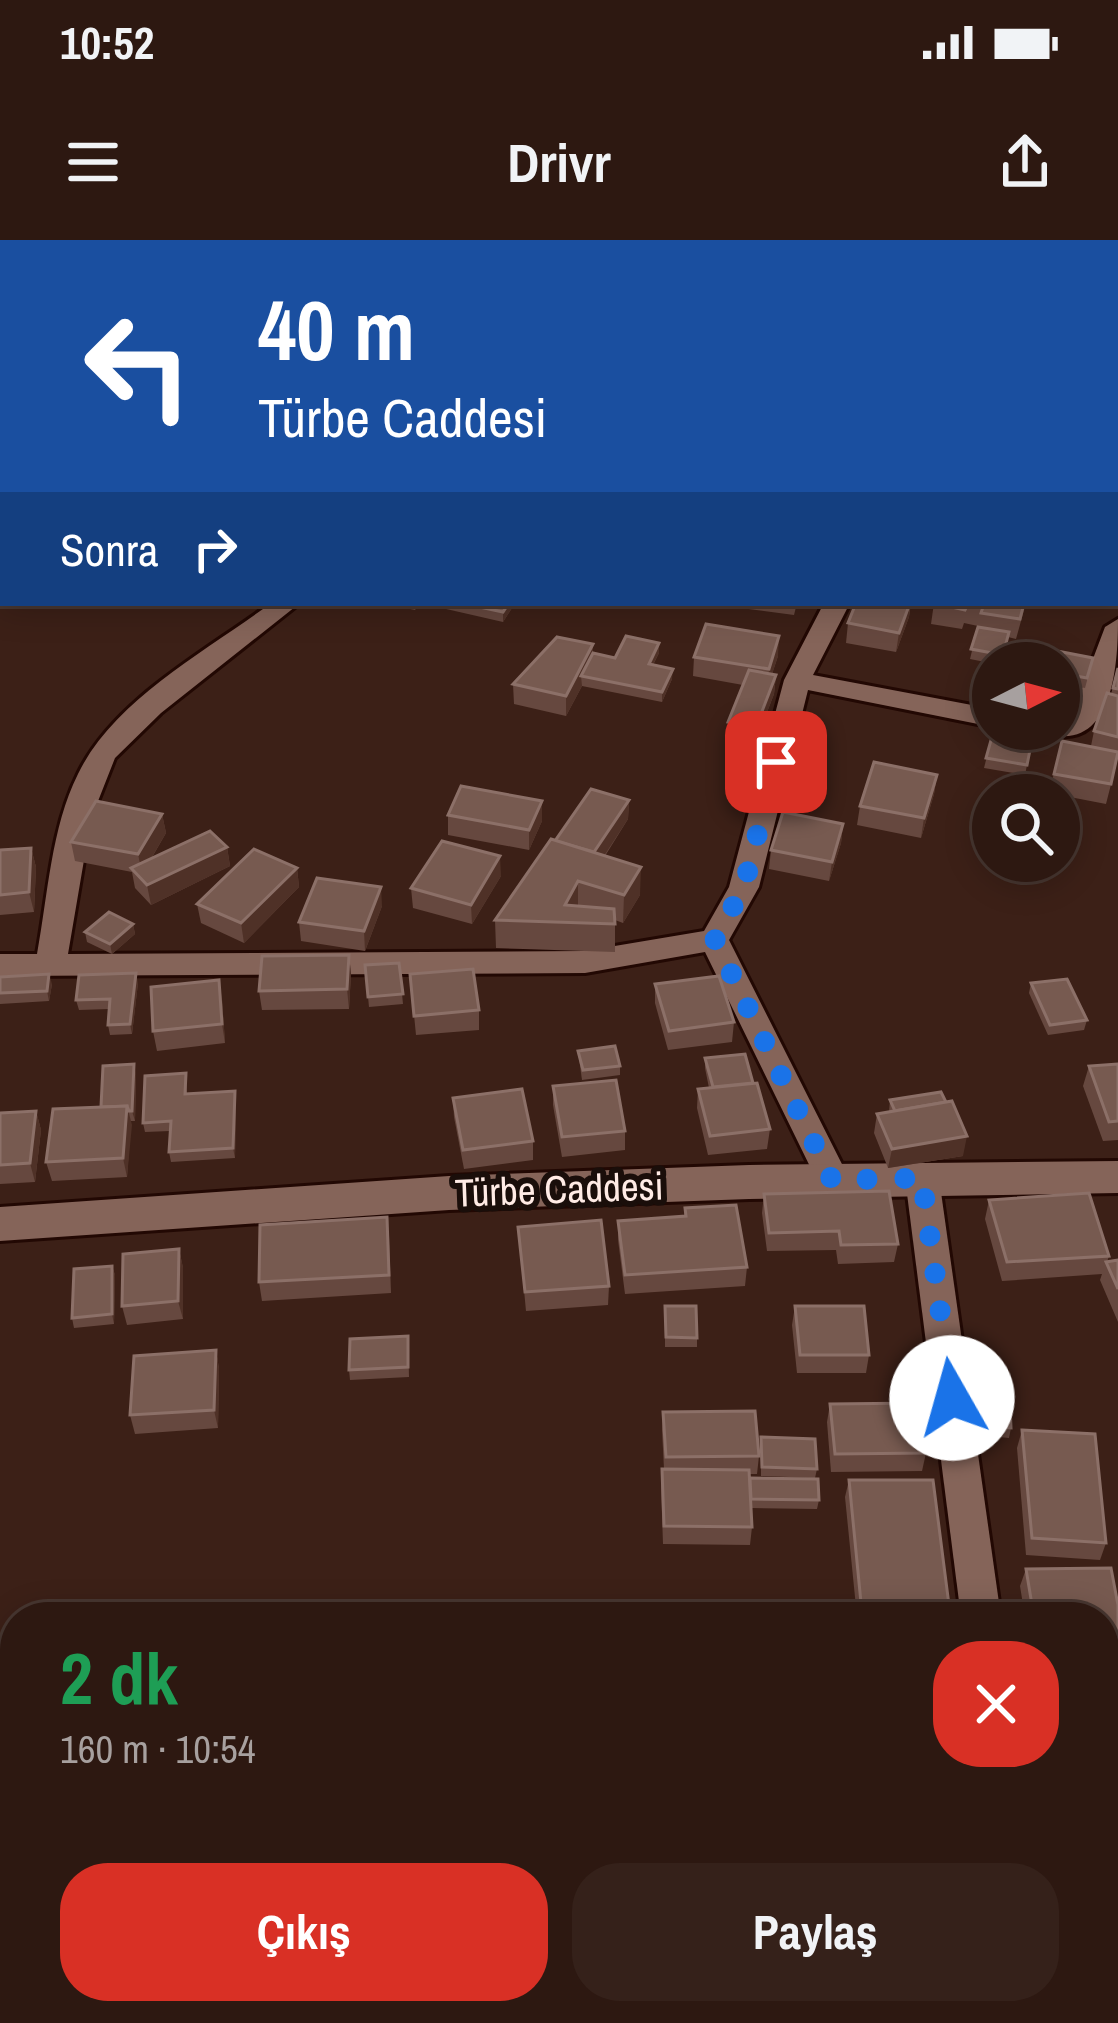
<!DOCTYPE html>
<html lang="tr">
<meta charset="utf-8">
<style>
body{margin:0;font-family:"Archivo Narrow",sans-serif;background:#35211a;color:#f1f3f6;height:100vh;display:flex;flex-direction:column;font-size:45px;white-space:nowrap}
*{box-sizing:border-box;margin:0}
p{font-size:39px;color:#a7a09f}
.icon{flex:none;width:66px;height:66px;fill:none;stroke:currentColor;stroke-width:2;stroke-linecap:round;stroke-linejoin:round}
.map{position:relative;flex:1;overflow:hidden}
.sheet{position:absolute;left:0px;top:1362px;width:1119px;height:423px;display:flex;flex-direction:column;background:#2d1811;border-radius:48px 48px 0 0;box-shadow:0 6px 30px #0003,0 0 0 3px #483731}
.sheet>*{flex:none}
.top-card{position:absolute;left:0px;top:0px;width:1119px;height:366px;box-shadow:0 6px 30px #0003,0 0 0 3px #483731;background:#1a4fa0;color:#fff;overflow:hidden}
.needle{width:78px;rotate:84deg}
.buttons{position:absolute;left:972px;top:402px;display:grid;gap:24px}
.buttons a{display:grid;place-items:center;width:108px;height:108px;border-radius:50%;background:#2d1811;box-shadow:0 6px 30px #0003,0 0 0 3px #483731;font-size:60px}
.pin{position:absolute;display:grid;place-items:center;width:102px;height:102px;color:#fff;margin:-51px;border-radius:24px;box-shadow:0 6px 18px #0006}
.me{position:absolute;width:132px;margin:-66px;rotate:353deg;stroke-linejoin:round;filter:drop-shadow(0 0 9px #0008)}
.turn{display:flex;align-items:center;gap:42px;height:252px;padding:0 60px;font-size:54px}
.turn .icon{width:156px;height:156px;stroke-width:2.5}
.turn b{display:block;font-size:84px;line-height:102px}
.then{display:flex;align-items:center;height:114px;padding:0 60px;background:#0003;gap:24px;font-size:45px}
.round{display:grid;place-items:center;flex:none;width:126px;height:126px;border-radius:48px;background:#35211a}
.overview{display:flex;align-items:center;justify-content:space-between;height:204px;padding:0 60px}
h1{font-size:72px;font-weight:800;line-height:90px;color:#1e9e55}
.cta{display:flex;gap:24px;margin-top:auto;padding:24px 60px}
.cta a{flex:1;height:138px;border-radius:48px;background:#d93025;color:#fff;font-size:48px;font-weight:800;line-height:138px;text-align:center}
.cta a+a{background:#35211a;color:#f1f3f6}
.status{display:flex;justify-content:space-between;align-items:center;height:84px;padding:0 60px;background:#2d1811;direction:ltr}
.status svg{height:33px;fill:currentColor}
header{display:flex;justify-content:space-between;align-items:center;height:156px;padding:0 60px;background:#2d1811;font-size:54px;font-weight:800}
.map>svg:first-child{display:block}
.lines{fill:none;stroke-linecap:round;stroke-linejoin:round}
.minor-casing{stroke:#220803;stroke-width:6}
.tertiary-casing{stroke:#220803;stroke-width:6}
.minor{fill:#856459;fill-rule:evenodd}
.tertiary{fill:#856459;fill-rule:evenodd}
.wall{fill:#66483f}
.shaded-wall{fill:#4f3127}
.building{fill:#775a50;stroke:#8c7068;stroke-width:3}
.route{stroke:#1a73e8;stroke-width:21;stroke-dasharray:0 37.8}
.labels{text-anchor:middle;stroke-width:12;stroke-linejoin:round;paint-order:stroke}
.street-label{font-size:39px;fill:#ffebe5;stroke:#1a0e0a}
</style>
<div class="status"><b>10:52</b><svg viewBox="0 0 49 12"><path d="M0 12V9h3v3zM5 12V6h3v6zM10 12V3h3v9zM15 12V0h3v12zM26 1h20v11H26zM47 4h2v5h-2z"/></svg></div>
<header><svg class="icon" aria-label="menu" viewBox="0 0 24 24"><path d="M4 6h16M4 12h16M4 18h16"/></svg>Drivr<svg class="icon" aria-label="share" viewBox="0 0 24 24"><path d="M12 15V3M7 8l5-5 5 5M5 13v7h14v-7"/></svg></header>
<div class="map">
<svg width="1118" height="1783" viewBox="0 0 1118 1783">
<rect width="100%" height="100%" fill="#3c2017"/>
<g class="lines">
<g class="minor-casing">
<g id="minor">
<path d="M1118,2V14H1116V3H1111Z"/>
<rect x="1116" y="70" width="2" height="14"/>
<rect x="1116" y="145" width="2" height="14"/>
<path d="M271,363H300L161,473L115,518L91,579L68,714L585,711L704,691L729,647L784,440L824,363H850L813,435L993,469V487L808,450L759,647L729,700L850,940L845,949L833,953L821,949L705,712L585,733L0,736V714H37C48,655 51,588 78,534C114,459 207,411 271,363Z"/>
<path d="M1118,379C1118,422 1114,511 1049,494L1046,489H1059V479L1071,477L1105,387Z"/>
<path d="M922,925L934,929L939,938L1001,1377H961L905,938L910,929Z"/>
</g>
</g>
<g class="tertiary-casing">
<path id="tertiary" d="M1118,921V953L749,959L449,970L0,1001V967L449,936L749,925Z"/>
</g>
<use href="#minor" class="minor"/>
<use href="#tertiary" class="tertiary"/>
</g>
<g class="wall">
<path d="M1116,173H1118V256L1116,255Z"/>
<path d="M381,363H512V368L503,382L420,363L415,370Z"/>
<path d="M725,363H797L794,375L725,366Z"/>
<path d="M856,363H911L909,377L896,412L846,403L848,383Z"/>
<path d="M934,363H1026L1016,399L1008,397L1002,422L993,423V468L974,464L977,444L985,422L970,419L978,386L964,383L962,389L931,384Z"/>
<path d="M659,403V413L653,425L672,439L662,462L582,446L566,476L514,464L513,444L593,404V413L615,418Z"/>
<path d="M778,416L772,434L776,435L774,454L754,506L726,501L728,482L743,445L693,436L694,417Z"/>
<path d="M1093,418L1085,448L1065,444L1059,467V423Z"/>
<path d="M1118,428V517L1106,564L1049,553L1062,501L1091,506L1094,491L1111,454Z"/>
<path d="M993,493L1032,500L1025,535L984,528Z"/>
<path d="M937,535L934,554L921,598L857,585L860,566Z"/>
<path d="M629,560L628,579L605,616L640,655L623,683L615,680V712L496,708L495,680L555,601Z"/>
<path d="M162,574L166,593L151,619L227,607L230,626L151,665L135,648L132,632L75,621L71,602Z"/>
<path d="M448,575L542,581L529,610L448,595Z"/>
<path d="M843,584L841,603L829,641L769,629L771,610Z"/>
<path d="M31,608L36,627L34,672L0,675V610Z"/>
<path d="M297,628L299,647L244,703L201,683L197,664Z"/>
<path d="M501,636L472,684L413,668L411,648Z"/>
<path d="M382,666L365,711L301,701L299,682Z"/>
<path d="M133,684L135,694L112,714L87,702L85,692Z"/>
<path d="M349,715L351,734L349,769L262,770L259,751Z"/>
<path d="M399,723L403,764L369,767L365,725Z"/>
<path d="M410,734L479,770V790L416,795Z"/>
<path d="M0,737L52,744L49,761L0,764Z"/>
<path d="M138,743L132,794L110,795L108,785L109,769L79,770L76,760Z"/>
<path d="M1031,743L1087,780L1084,790L1048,795L1029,753Z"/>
<path d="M655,744L734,782L732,802L668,810L655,763Z"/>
<path d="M222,759L225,803L157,811L153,791Z"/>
<path d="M578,811L620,826V835L582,840Z"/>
<path d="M705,818L753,843L770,889L767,909L708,915L697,868L698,849L709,848L705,828Z"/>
<path d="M1118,824V900L1103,901L1083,846L1089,826Z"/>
<path d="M186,833L187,854L235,851L236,861L235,918L171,922L169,912L170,891L145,892L143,883Z"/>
<path d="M136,834L135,881H131L127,937L52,941L46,922Z"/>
<path d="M553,846L625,891V910L562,917L553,865Z"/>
<path d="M453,858L533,901V920L464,929L454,877Z"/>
<path d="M890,860L963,916L888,928L874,893L877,874L889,872Z"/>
<path d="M36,871L41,890L35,942L0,944V873Z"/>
<path d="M764,954L898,1004L894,1022L838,1024L836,1010L767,1011L762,973Z"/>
<path d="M989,960L1109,1016L1107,1022L1118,1020V1082L1100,1040L1102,1034L1002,1041L985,979Z"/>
<path d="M685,968L747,1027L745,1046L625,1054L618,1000V981L684,977Z"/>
<path d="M518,987L609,1046L608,1065L526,1071Z"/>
<path d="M389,996L391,1053L262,1061L259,1042Z"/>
<path d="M179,1009L183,1028V1079L127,1085L122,1066Z"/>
<path d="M112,1026L115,1035L114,1084L74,1088L72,1078Z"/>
<path d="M795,1066L869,1115L866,1133H797L792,1085Z"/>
<path d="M665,1075L697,1098V1107H665Z"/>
<path d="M408,1096L409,1137L350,1140L349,1130Z"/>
<path d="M216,1110L219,1129L218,1188L135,1194L130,1175Z"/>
<path d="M979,1161L1011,1188L1009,1198L978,1195L977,1171Z"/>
<path d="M830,1164L926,1213L922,1231L831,1232L827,1182Z"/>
<path d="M663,1172L759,1216L757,1234H750V1238L819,1260L817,1269L751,1268L752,1287L750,1305L663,1304L661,1247L662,1229H664L662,1190Z"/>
<path d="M1022,1190L1106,1303L1100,1320L1026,1315L1017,1208Z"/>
<path d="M761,1197L817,1229L815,1238L761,1236Z"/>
<path d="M849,1240L950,1373L949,1377H857L845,1257Z"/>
<path d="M1026,1329L1118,1365V1494H1104V1377H1025L1020,1346Z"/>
<rect x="1104" y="1502" width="14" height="67"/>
</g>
<g class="shaded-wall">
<path d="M996,0H1037V3H995Z"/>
<path d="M509,363H512V368L503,382V372Z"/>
<path d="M910,363L909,377L896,412L899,393Z"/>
<path d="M779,396L778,416L767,449L769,429Z"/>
<path d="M659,403V413L648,434L649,424Z"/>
<path d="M593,404V423L581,436L582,446L566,476V456Z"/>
<path d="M673,429L672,439L662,462V452Z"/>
<path d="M776,435L774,454L754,506L756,487Z"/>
<path d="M937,535L934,554L921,598L924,578Z"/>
<path d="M629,560L628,579L589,639L590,619Z"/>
<path d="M542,561V581L529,610V590Z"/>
<path d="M162,574L166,593L142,634L138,614Z"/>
<path d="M843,584L841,603L829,641L832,622Z"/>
<path d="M227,607L230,626L151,665L147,645Z"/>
<path d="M31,608L36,627L34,672L29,652Z"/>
<path d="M500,616L501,636L472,684L471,665Z"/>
<path d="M641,627L640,655L623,683L624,655Z"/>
<path d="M297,628L299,647L244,703L241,683Z"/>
<path d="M578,641V669L565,665Z"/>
<path d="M381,647L382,666L365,711L364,691Z"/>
<path d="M133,684L135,694L112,714L110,704Z"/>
<path d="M349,715L351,734L349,769L347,749Z"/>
<path d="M136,733L138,743L132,794L130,784Z"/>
<path d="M49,734L52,744L49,761L47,751Z"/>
<path d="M219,740L222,759L225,803L222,784Z"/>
<path d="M134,824L136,834L135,881L132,871Z"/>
<path d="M235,851L236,861L235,918L233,908Z"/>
<path d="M127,866L132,885L127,937L123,918Z"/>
<path d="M36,871L41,890L35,942L30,923Z"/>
<path d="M967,896L963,916L888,928L892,909Z"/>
<path d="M179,1009L183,1028V1079L178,1061Z"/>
<path d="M112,1026L115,1035L114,1084L112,1074Z"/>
<path d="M216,1110L219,1129L218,1188L214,1170Z"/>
</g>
<g class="building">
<rect x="1116" y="8" width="2" height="26"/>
<rect x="1116" y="173" width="2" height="24"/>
<rect x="1116" y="203" width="2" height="33"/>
<path d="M461,363H509L503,372Z"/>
<path d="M856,363H910L899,393L848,383Z"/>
<path d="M934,363H1024L1020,379L981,373L983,367L968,364L965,370Z"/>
<path d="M706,384L779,396L769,429L694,417Z"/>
<path d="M978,387L1009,392L1003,415L971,409Z"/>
<path d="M626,396L659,403L649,424L673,429L662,452L581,436L593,413L615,418Z"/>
<path d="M557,397L593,404L566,456L513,444Z"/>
<path d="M1052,410L1093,418L1087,438L1059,433V423H1048Z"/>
<path d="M987,418L1008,423H993V447L977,444Z"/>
<path d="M1118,428V449L1113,448Z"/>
<path d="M749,430L776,435L756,487L728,482Z"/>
<path d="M1059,434L1067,435L1059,460Z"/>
<path d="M1107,453L1118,456V497L1094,491Z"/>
<path d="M993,493L1032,500L1027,525L986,518Z"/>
<path d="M1062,501L1118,512L1111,544L1054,534Z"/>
<path d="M874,522L937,535L924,578L860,566Z"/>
<path d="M461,546L542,561L529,590L448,575Z"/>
<path d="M591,549L629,560L594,612L555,601Z"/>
<path d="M96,561L162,574L138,614L71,602Z"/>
<path d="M783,572L843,584L832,622L771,610Z"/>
<path d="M210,591L227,607L147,645L131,628Z"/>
<path d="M551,599L641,627L624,655L578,641L565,665L614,669L615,684L495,680Z"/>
<path d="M442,601L500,616L471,665L411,648Z"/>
<path d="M31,608L29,652L0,655V610Z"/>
<path d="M254,609L297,628L241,683L197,664Z"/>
<path d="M317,638L381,647L364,691L299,682Z"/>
<path d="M109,672L133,684L110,704L85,692Z"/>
<path d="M349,715L347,749L259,751L262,716Z"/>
<path d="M399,723L403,754L368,757L365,725Z"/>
<path d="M473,729L479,770L414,776L410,734Z"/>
<path d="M136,733L130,784L108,785L110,759L76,760L79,735Z"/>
<path d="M49,734L47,751L0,753V737Z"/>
<path d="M719,736L734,782L669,791L655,744Z"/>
<path d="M1067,739L1087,780L1050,785L1031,743Z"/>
<path d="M219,740L222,784L153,791L151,747Z"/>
<path d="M615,806L620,826L583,830L578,811Z"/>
<path d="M745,814L753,843L713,847L705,818Z"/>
<path d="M134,824L132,871H129L127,866L101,867L103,826Z"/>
<path d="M1118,824V881L1109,882L1089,826Z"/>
<path d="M186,833L185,854L235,851L233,908L169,912L171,881L143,883L145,836Z"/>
<path d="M616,840L625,891L562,897L553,846Z"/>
<path d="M757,843L770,889L710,896L698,849Z"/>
<path d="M522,849L533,901L463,910L453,858Z"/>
<path d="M941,852L946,862L895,871L890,860Z"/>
<path d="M952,861L967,896L892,909L877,874Z"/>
<path d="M127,866L123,918L46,922L53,869Z"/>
<path d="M36,871L30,923L0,925V873Z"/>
<path d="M889,951L898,1004L841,1005L839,991L769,993L764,954Z"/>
<path d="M1089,953L1109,1016L1007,1022L989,960Z"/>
<path d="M736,965L747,1027L625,1035L618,981L686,976L685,968Z"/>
<path d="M387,977L389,1035L259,1042L260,985Z"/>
<path d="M601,980L609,1046L525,1052L518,987Z"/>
<path d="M179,1009L178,1061L122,1066L123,1014Z"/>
<path d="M1118,1020V1049L1106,1022Z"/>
<path d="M112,1026V1074L72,1078L74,1029Z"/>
<path d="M665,1066H696L697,1098L666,1097Z"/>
<path d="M795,1066H864L869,1115H800Z"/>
<path d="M408,1096V1127L349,1130L350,1099Z"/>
<path d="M216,1110L214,1170L130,1175L134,1116Z"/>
<path d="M979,1161L1010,1163L1011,1188L981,1186Z"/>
<path d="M920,1163L926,1213L835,1214L830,1164Z"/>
<path d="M755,1171L759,1216L666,1217L663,1172Z"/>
<path d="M1022,1190L1095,1194L1106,1303L1032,1298Z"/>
<path d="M761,1197L815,1199L817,1229L762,1227Z"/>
<path d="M662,1229L749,1230L752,1287L664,1286Z"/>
<path d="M750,1238L818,1239L819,1260L751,1259Z"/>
<path d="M849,1240H933L950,1373H862Z"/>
<path d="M1111,1328L1118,1365V1414H1104V1377H1034L1026,1329Z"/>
<rect x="1104" y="1425" width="14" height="53"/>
<rect x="1104" y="1502" width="14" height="52"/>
</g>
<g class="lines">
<path class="route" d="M776,522L744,646L715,700L832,940L922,938L952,1158"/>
</g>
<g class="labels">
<g class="street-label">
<text transform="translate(559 949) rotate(-2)" y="14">Türbe Caddesi</text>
</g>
</g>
</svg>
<div class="buttons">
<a><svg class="needle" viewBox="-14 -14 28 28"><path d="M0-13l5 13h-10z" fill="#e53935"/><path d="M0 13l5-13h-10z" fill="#a7a09f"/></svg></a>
<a><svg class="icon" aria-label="search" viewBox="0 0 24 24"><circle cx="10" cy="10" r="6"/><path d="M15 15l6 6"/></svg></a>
</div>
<div class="pin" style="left:776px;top:522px;background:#d93025"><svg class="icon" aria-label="arrive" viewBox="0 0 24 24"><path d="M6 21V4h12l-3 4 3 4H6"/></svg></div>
<svg class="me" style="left:952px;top:1158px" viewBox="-20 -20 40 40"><circle r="19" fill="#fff"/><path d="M0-13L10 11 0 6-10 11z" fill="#1a73e8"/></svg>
<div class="top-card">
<div class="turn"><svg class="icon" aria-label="left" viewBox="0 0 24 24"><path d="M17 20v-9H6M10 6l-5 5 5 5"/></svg><div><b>40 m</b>Türbe Caddesi</div></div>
<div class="then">Sonra<svg class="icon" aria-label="right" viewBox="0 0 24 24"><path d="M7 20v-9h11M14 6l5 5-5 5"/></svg></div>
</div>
<section class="sheet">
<div class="overview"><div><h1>2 dk</h1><p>160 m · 10:54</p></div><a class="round" style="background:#d93025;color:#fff"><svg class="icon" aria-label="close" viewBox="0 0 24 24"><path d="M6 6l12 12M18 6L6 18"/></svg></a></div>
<div class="cta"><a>Çıkış</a><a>Paylaş</a></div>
</section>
</div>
